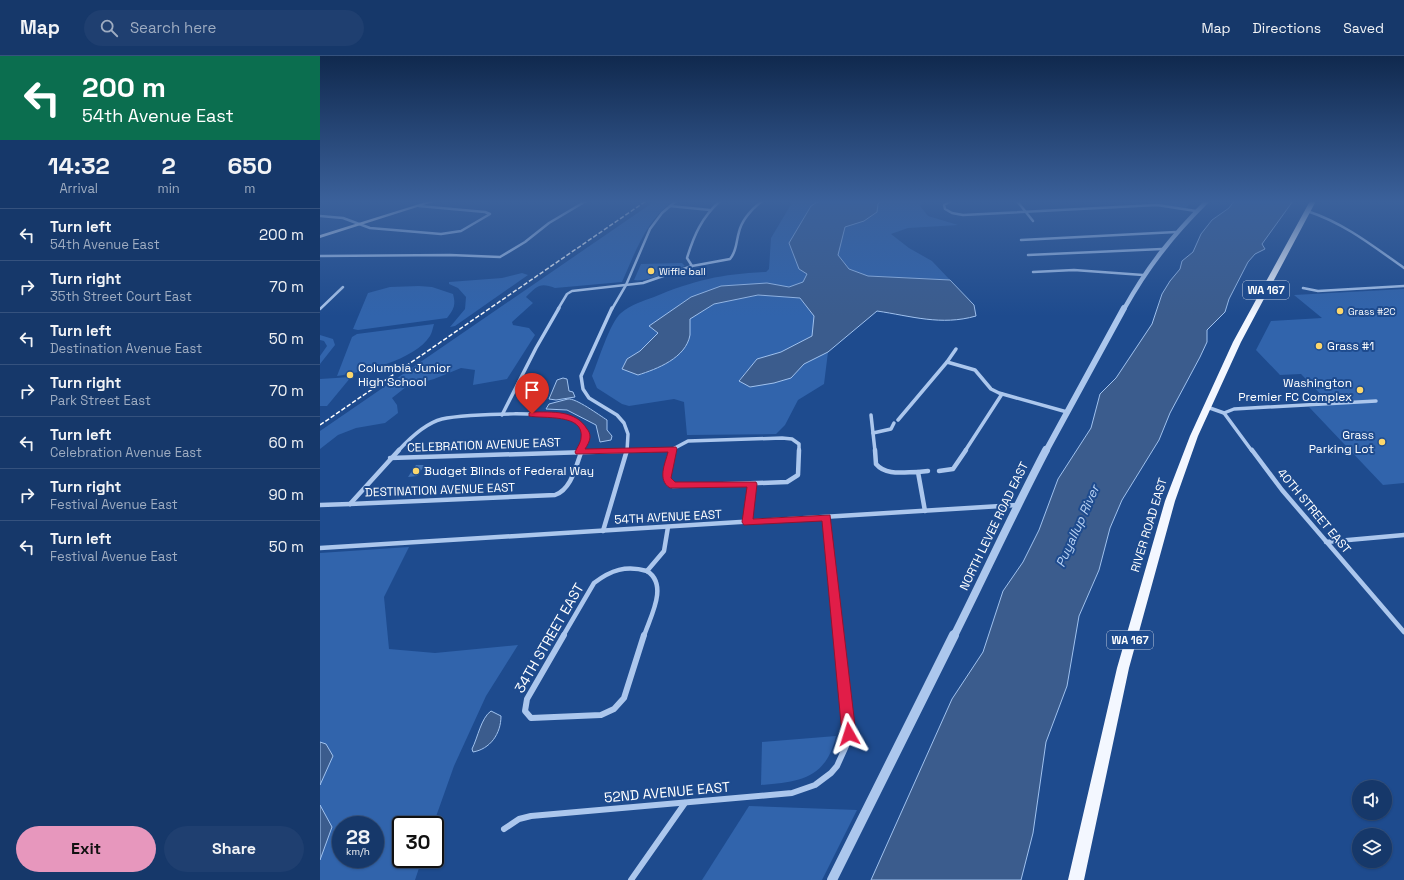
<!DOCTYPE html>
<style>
body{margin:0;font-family:"Space Grotesk",sans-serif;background:#1f3f70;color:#f1f3f6;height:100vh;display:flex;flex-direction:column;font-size:15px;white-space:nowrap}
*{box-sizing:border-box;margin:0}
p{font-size:13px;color:#9eacc1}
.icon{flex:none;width:22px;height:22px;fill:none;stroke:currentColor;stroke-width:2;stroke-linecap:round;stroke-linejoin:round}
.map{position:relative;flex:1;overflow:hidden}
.details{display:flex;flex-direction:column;background:#16386a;width:320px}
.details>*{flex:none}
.guide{background:#0b6e4f;color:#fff;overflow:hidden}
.buttons{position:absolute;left:1032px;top:724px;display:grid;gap:8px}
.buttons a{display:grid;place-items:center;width:40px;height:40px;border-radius:50%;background:#16386a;box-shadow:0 1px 3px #0004,0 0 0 1px #35527e;font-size:20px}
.speed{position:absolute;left:12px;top:760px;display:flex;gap:8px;font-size:20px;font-weight:700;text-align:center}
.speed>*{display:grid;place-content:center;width:52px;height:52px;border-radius:50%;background:#16386a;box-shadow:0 1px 3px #0004,0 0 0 1px #35527e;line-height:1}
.speed small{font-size:10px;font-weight:400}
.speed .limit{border:2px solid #111;border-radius:6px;background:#fff;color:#111}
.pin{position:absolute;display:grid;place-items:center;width:34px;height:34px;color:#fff;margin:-41px -17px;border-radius:50% 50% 50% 0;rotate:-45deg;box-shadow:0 0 4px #0007}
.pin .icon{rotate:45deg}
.me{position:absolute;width:44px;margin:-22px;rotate:354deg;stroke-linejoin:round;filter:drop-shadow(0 0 3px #0008)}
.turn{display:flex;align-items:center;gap:14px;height:84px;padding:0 16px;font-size:18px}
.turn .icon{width:52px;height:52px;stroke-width:2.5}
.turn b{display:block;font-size:28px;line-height:34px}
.eta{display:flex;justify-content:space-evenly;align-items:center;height:68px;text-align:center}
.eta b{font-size:24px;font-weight:800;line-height:28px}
.primary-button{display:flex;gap:8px;margin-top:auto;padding:8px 16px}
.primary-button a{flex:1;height:46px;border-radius:24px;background:#e797bd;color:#111;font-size:16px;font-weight:800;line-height:46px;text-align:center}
.primary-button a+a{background:#1f3f70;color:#f1f3f6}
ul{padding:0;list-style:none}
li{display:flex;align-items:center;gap:12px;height:52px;padding:0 16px;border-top:1px solid #35527e}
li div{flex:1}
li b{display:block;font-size:15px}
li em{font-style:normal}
header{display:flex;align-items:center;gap:24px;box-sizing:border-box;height:56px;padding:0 20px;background:#16386a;border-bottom:1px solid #35527e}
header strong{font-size:19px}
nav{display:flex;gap:22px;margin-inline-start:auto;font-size:14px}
.search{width:280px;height:36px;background:#1f3f70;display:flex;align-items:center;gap:10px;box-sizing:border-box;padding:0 14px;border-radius:22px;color:#9eacc1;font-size:15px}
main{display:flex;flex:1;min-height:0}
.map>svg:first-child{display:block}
.green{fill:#3164ac;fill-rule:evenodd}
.water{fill:#3b5c8d;stroke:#a0c2ef}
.building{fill:#4272b4}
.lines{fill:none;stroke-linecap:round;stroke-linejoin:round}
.minor-far3{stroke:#acc7ed;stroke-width:2.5}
.minor-far2{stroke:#acc7ed;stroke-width:3.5}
.minor-far1{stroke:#acc7ed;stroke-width:4.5}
.minor{stroke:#acc7ed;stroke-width:6}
.tertiary-far3{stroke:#acc7ed;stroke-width:4.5}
.tertiary-far2{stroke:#acc7ed;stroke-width:6}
.tertiary-far1{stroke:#acc7ed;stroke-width:8}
.tertiary{stroke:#acc7ed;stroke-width:10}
.secondary{fill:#d9e6fa;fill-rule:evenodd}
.primary{fill:#f3f7ff;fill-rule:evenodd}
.rail{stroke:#fff;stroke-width:1.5;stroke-dasharray:4.5 2;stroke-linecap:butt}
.route{fill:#e11d48;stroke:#92132f}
.poi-dot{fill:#fcd76c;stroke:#1e4b8e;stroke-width:1.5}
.labels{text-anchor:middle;stroke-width:4;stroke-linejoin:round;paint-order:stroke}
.far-poi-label{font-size:10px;fill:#fff;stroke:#1e4b8e;text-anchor:start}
.shield{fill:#1e4b8e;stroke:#bcc9dd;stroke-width:1}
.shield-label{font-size:11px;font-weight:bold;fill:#fff}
.poi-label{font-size:12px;fill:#fff;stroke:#1e4b8e;text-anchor:start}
.street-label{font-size:12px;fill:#fff;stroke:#1e4b8e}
.water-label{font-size:13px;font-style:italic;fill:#b8d2f4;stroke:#1e4b8e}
.near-street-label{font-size:14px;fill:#fff;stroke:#1e4b8e}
</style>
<header>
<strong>Map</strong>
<div class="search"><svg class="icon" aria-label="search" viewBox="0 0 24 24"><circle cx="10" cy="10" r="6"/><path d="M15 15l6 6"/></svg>Search here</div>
<nav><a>Map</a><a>Directions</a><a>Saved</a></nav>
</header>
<main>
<section class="details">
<div class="guide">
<div class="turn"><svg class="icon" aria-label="left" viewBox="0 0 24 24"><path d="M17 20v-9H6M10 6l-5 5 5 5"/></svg><div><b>200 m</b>54th Avenue East</div></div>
</div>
<div class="eta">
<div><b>14:32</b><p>Arrival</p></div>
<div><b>2</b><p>min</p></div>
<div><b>650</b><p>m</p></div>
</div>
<ul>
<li><svg class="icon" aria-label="left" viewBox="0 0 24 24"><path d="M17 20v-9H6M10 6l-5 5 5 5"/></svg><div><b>Turn left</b><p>54th Avenue East</p></div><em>200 m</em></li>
<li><svg class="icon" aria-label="right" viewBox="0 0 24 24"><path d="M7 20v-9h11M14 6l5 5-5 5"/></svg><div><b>Turn right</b><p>35th Street Court East</p></div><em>70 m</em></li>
<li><svg class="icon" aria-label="left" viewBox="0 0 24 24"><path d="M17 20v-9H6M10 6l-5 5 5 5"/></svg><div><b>Turn left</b><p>Destination Avenue East</p></div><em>50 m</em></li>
<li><svg class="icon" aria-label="right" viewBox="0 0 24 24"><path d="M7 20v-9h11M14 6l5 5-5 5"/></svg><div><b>Turn right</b><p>Park Street East</p></div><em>70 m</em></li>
<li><svg class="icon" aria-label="left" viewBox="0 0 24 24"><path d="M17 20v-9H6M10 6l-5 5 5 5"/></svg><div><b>Turn left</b><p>Celebration Avenue East</p></div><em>60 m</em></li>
<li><svg class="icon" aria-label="right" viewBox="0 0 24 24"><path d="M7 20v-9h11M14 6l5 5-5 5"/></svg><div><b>Turn right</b><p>Festival Avenue East</p></div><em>90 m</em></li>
<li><svg class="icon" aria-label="left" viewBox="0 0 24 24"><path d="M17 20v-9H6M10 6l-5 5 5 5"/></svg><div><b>Turn left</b><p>Festival Avenue East</p></div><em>50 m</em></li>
</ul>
<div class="primary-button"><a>Exit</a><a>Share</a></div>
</section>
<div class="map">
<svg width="1084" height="824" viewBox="0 0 1084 824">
<rect width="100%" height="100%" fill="#1e4b8e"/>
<g class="green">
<path d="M335,145H353C325,166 316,195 302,226L235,232C220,226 217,230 206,241L213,247L192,266L193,269L209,272L215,279L187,323L153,329L155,314L141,312L114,323L86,331L72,342L77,349L78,357L65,367L36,372L18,379L0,393V375Z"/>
<path d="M473,145H499L491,150L469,187L488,218L483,226L469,231L447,227L329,270L338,277L320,295L307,303L302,312L318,319C337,313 366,302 370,279C370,274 370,268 370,263L394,248L439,239L481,242L494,259L492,280L461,296L437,303L419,324L454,327L471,322L484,308L508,296L504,328L478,344L465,369L456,378L367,379L364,346L354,343L309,350L302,348L277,332L272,320C278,306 290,266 301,257C310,249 323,245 334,241C375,224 402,218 446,216L449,213L451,182Z"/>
<path d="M561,145H603L600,150L608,160L638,169L588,172L571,178L589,192L612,205L630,224L548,220L529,213L518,199L525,171L544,165Z"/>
<path d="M824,145H872L866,152C857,150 829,149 824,145Z"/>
<path d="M362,207L365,210C353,214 325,227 314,224L321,208Z"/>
<path d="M202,217L208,219L135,270L130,271L145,253L146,241L138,232L129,228V226L182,222Z"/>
<path d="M99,230L112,231L133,238C136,249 134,253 127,262L38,274L33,273L48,237L70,231Z"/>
<path d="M1084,233V427L1063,429L989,351L1011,349L981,318L960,319L936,294L951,265L1002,262L974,239Z"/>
<path d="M114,268C113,271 112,277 110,280C95,304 43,316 17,320L32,281L37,278Z"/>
<path d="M0,279L13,283L15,289L0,308V300L7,290L4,285L0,284Z"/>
<path d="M31,321L7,350H0V323Z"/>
<path d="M89,491L64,541L69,593L115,597L198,589L166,640L134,710L113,769H81V803H102L95,824H0V497ZM21,769H55V803H21Z"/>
<path d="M516,680C506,723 479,726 441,729L442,686Z"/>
<path d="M429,750L537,754L502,824H382Z"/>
</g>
<g class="water">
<path d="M499,145H561L558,148L557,156L544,165L525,171L518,199L529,213L548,220L630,224L654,249L656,260C621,270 591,260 557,255L508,296L484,308L471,322L454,327L430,331L419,325L437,303L461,296L492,280L494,260L480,242L438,239L394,248L370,263C370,268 370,274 370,279C366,302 337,313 318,319L302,313L307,303L320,295L338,277L329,270L371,241L401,230L447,227L469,231L483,226L487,218L479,213L469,187L491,150Z"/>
<path d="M914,145H973L942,188L945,193L935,198L928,206L909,243L905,256L887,274V286L880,301L850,357L839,384L802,444L790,472L779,514L759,560L747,630L726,686L713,777L701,824H551L632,643L663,596L683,535L703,506L719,474L738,423L771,372L780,338L796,322L832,268L842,238L850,225L860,213L862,205L873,196L881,178L892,164L909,152Z"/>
<path d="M243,322L247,323L249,335L253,336L255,341L236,344L229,343L237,324Z"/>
<path d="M248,343C256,342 279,359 287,364V374L292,380L291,384L280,386L276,369L247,354L226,353L229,348Z"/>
<path d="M171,655L181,660C181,678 170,693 153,696L152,693C158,681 161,662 171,655Z"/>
<path d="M0,686L6,688L13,700L0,729Z"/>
<path d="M0,749L12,771L0,804Z"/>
</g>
<path class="building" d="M96,409H105L97,420L88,421Z"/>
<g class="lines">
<g class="minor-far3">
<path d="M631,145L624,149L625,153L632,157L643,159L837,149L876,155"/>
<path d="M697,145L713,165"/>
<path d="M350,150L390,154"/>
<path d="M987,155C1024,167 1053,190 1084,212"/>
<path d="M0,160L23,162L50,172L121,178L141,175L170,158L165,156L99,150"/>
<path d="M701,184L856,176"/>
<path d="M708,199L842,193"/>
<path d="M0,200L130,199L180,201L205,186L229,167L266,145"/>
<path d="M372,210L367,202C374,179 382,161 400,145"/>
<path d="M713,216L754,214L823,219"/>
<path d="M983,232L998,235L1084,230"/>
<path d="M0,253L23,231"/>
<path d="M238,253L247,238L252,235L323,227L372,210L410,203C417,195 416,185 419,176C422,163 432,153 442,145"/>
<path d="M292,253L306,229L330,173L342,157L356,145"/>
</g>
<g class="minor-far2">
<path d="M292,252L261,320L263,333L269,342L297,359L304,367L308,378L307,395"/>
<path d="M627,306L636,293"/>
<path d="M887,351L904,357L932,395"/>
<path d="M904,357L914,353L1056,345"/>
<path d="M182,359L216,292L239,252"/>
<path d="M551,359L553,377"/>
<path d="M578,364L627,306L655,314L671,333L679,337L747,356"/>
<path d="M353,393L368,385L462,382L472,383L479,388V395"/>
<path d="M78,395C89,383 106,367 122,363C144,358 244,353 259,367C268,375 265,384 261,395"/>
<path d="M300,395L353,393"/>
<path d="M353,395V393"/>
<path d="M555,395L553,377L571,373L574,367"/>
<path d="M645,395L682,338"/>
</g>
<g class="minor-far1">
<path d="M353,394L347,422L348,427L353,430L467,426L478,419L479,394"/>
<path d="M555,394L556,408C566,420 584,416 598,416L605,455"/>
<path d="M932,394L962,434L1084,576"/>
<path d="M70,402L332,394"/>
<path d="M619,415L633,413L646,394"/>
<path d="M598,416L608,415"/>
<path d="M30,448L79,394"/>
<path d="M30,448L235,439C252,433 256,409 262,394"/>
<path d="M0,449L30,448"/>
<path d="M507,462L519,580"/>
<path d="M427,466L433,428"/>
<path d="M283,475L307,394"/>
<path d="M1006,486L1084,479"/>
<path d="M0,492L697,449"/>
<path d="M327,515L344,495L348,471"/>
<path d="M243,580L274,527C291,514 306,509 327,515"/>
<path d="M324,580C330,561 349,529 327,515"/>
</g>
<g class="minor">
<path d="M244,579L207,643L205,655L211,662L281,659L294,653L304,642L324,579"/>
<path d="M184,773L199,763L211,760L472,737L495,729L511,717L517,710L526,690L529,678L519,579"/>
<path d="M311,824L365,747"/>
</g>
<path class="tertiary-far3" d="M804,253C828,210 852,180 887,145"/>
<path class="tertiary-far2" d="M726,395L804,252"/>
<path class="tertiary-far1" d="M634,580C665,518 694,455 726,394"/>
<path class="tertiary" d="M512,824L634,579"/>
<path class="secondary" d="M109,145H116L0,182V179Z"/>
<path class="primary" d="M990,145H996L921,286L878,380L855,445L809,612L764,824H748L797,612L845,445L870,380L913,286Z"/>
<path class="rail" d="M0,369L326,145"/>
</g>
<linearGradient id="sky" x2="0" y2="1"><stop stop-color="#10294e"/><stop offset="0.56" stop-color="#3b619b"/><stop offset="1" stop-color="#3b619b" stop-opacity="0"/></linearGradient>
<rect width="1084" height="260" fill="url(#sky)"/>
<path class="route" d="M212,356C232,356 256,354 267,373C269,375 270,378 270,381C270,385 267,390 265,393L356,391L357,393L351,422L355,426H436L437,428L433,463L510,459L536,678L534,682L529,684L524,682L522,678L502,465L424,469L422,466L427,431L350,432C337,424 345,408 348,396L256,398L255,396C257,392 261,386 261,382C265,357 222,363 209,360V357Z"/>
<g class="poi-dot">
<circle cx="331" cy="215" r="4"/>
<circle cx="1020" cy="255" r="4"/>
<circle cx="999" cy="290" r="4"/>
<circle cx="30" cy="319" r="4"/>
<circle cx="1040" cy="334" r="4"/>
<circle cx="1062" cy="386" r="4"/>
<circle cx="96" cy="415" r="4"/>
</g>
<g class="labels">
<g class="far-poi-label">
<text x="339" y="219">Wiffle ball</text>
<text x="1028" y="259">Grass #2C</text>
</g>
<g class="shield">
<rect x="923" y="225" width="46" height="18" rx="3"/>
<rect x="787" y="575" width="46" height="18" rx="3"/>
</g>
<g class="shield-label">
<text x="946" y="238">WA 167</text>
<text x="810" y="588">WA 167</text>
</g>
<g class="poi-label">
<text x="1007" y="294">Grass #1</text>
<text x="38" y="316">Columbia Junior<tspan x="38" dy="14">High School</tspan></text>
<text x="1032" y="331" text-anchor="end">Washington<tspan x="1032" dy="14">Premier FC Complex</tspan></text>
<text x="1054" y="383" text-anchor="end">Grass<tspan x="1054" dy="14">Parking Lot</tspan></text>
<text x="104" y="419">Budget Blinds of Federal Way</text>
</g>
<g class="street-label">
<text transform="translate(164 389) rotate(-2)" y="4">CELEBRATION AVENUE EAST</text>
<text transform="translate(120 434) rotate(-2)" y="4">DESTINATION AVENUE EAST</text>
<text transform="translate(994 455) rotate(50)" y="4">40TH STREET EAST</text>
<text transform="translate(348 461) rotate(-3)" y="4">54TH AVENUE EAST</text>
<text transform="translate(829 469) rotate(-73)" y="4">RIVER ROAD EAST</text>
<text transform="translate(674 470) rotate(-64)" y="4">NORTH LEVEE ROAD EAST</text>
</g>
<g class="water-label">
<text transform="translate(757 470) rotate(-66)" y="5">Puyallup River</text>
</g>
<g class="near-street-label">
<text transform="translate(229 582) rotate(-60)" y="5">34TH STREET EAST</text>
<text transform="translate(347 736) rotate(-5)" y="5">52ND AVENUE EAST</text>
</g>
</g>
</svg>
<div class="buttons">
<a><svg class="icon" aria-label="sound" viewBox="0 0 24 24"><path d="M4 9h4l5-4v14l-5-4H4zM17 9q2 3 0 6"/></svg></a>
<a><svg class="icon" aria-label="layers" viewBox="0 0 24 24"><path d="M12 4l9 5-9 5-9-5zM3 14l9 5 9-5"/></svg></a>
</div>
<div class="speed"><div>28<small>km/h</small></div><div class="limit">30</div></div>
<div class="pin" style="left:212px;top:358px;background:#d93025"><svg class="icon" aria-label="arrive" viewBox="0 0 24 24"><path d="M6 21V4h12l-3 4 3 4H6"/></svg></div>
<svg class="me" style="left:529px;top:678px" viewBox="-20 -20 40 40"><path d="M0-17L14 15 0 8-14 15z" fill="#e11d48" stroke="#fff" stroke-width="4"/></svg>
</div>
</main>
